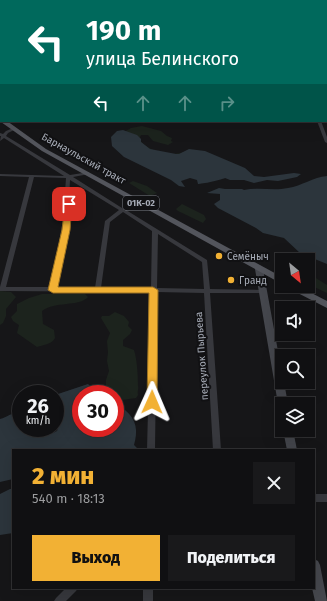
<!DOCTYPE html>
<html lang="ru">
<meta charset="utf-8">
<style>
body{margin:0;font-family:"Fira Sans",sans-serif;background:#19191b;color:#f1f3f6;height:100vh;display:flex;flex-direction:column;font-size:15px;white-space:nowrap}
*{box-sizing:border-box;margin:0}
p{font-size:13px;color:#9c9d9f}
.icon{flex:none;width:22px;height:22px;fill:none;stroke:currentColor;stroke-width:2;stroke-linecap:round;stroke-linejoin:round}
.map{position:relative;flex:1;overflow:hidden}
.details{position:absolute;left:12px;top:449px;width:303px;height:140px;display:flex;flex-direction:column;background:#101012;border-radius:0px;box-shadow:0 4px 16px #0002,0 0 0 1px #303032}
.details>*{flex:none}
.top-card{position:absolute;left:0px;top:0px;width:327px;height:122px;box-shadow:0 4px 16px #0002,0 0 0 1px #303032;background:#00695c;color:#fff;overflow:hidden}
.needle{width:26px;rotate:151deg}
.tools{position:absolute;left:275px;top:253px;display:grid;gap:8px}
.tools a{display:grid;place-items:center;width:40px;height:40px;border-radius:0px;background:#101012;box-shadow:0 4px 16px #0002,0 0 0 1px #303032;font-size:20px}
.speed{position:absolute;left:12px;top:385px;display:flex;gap:8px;font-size:20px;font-weight:700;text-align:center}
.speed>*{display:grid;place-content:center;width:52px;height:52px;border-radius:50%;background:#101012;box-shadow:0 4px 16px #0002,0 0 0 1px #303032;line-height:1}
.speed small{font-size:10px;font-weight:400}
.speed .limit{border:6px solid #d22;background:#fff;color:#111}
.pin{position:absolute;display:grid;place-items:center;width:34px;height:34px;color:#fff;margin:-17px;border-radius:8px;box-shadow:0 2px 6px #0006}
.me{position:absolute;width:44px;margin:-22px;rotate:1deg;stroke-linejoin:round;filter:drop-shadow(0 0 3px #0008)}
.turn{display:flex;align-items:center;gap:14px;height:84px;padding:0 20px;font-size:18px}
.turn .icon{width:52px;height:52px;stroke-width:2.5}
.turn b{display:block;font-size:28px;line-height:34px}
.lanes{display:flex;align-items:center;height:38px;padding:0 20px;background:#0003;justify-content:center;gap:20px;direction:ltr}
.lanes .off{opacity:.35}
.round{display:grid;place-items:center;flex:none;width:42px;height:42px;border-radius:0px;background:#19191b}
.summary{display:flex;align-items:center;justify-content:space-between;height:68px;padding:0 20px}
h1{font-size:24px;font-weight:800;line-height:30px;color:#f2b134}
.button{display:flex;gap:8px;margin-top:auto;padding:8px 20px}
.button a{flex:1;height:46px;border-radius:0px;background:#f2b134;color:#111;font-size:16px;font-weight:800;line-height:46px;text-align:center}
.button a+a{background:#19191b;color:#f1f3f6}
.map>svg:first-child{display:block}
.green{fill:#1c231d}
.water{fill:#2c353c}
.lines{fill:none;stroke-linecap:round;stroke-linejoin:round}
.street{fill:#37383d;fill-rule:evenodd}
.secondary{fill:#45474d;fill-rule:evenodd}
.primary{fill:#53555c;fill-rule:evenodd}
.route{fill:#f2b134;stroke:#9d7322}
.poi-dot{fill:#f2b134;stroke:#111113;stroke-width:1.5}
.labels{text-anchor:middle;stroke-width:4;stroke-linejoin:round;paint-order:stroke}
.shield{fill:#111113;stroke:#7b7e86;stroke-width:1}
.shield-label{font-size:9px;font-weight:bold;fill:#a8adb8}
.street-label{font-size:10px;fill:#a8adb8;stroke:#111113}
.poi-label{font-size:10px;fill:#a8adb8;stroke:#111113;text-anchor:start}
</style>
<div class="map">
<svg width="327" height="601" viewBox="0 0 327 601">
<rect width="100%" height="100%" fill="#161618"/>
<g class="green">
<path d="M100,0H327V4L326,1Z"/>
<path d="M142,126L161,131L167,136L172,138L171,141L173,142L168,145L153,141L148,135H141L139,139C147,151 169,157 184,152L190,171L119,135L131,128Z"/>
<path d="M133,181L147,186L157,193L150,196L129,183Z"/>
<path d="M182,204L204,215L206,219L203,223L178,211L176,209Z"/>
<path d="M308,273L327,285V293L308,284Z"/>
<path d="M0,291L11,292L16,297L6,309V316L3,323L0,325Z"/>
<path d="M42,294H85L88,297C79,307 55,301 42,311L43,324L54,330L55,338C52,344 44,345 37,347L17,333L19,325L13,321L11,317L17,311V304L29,298Z"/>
<path d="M115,312L124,316L129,322L128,326L132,330L130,334L123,340V346L134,350C137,359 138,375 138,386C139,389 137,391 138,395L136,398L115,401V394H108L106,390V380L109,371L107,361L108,352L107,341L110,333L101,318L102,316H109Z"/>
</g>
<g class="water">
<path d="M123,130L137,135L141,139V142L150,149L176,154H179L189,149L205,151L245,168L254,176L264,177L294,173L301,174L297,177L278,181L267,180L254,183L244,180H230L225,178C221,180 202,184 198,184L197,180L190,178L181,181L185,187L179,186L171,180L124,157L112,146L111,137L117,131Z"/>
<path d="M327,176V264L300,253L284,238L263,233L256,228L218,208L214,204L220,200V194L207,193L219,188L225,189H242L244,190C259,187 274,191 288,188C302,186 313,177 327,176Z"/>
<path d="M88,384L91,387L92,394H81V428H115V411L125,410C137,420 138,431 134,445L139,450H13V479L0,482V419C11,416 8,412 21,415V428H41L43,434C47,436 53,433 57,431L59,426L55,421V395Z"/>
<path d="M10,489H13V533L0,535V494Z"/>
</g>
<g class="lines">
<g class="street">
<path d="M317,121H321L327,137V143L325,142Z"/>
<path d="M13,128L16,129L8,133L6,136L70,175L89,172V174L73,177L122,208L133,199H137V201L126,210L207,260L210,289L264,290L265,291L264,292L262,293H210L221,450H213L204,293L157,292L155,450H147L151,292L0,291V287L29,177L0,176V174L64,176L4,138L0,141L1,136H0V133L3,134L6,131ZM34,177L66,178L63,220L51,287H6ZM70,180L119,210L105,221L95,288L56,287L68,220ZM123,212L152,231L151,288H101L110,222ZM158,234L202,262L204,289L157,288Z"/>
<rect x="314" y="494" width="13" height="8"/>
<path d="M66,588H78L76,591L66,601H54L56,598Z"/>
<rect x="143" y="588" width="10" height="13"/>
</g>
<g class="secondary">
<path d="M256,267H262L263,269L282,373V382H284L288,404H282V408L280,407L278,404L255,269Z"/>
<path d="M283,430H293L297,450H287Z"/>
<path d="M314,559L318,561L320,565L327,601H315L312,588H314Z"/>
</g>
<g class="primary">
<path d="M1,120V121H7L46,149L282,277V284L42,151L1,122Z"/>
<path d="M287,286H298L327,301V308L288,288Z"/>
</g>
</g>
<path class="route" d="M69,201L72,204L70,230L58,287H153L158,290L157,402L156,405L152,407L148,405L147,402L149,293H53L48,290L62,230L65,204Z"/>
<g class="poi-dot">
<circle cx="219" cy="256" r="4"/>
<circle cx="231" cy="280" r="4"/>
</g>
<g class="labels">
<rect class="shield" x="123" y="196" width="36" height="14" rx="3"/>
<g class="shield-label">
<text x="141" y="206">01К-02</text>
</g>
<g class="street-label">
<text transform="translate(84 158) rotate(29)" y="4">Барнаульский тракт</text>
<text transform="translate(201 356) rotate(-94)" y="4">переулок Пырьева</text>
</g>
<g class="poi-label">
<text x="227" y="260">Семёныч</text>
<text x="239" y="284">Гранд</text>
</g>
</g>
</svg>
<div class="tools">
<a><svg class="needle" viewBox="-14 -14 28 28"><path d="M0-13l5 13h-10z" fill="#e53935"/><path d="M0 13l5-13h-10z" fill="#9c9d9f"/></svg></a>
<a><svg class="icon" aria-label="sound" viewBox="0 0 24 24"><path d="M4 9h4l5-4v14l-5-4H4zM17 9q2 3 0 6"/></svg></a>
<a><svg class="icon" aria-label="search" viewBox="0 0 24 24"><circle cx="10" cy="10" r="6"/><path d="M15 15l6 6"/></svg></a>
<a><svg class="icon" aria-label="layers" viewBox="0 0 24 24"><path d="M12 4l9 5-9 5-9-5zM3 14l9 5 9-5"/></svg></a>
</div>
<div class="speed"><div>26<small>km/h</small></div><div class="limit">30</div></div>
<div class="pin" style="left:69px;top:204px;background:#d93025"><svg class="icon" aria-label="arrive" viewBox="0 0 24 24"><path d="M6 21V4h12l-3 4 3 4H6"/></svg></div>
<svg class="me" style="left:152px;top:402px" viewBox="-20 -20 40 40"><path d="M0-17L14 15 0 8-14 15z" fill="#f2b134" stroke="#fff" stroke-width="4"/></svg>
<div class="top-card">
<div class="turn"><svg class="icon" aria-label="left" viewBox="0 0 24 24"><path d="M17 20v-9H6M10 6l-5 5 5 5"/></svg><div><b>190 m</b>улица Белинского</div></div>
<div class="lanes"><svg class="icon" aria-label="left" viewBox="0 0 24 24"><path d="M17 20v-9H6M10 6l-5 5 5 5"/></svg><svg class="icon off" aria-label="ahead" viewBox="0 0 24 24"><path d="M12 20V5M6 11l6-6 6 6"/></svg><svg class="icon off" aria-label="ahead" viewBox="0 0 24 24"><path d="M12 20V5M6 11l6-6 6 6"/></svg><svg class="icon off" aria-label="right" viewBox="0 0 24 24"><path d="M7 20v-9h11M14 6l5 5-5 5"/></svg></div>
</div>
<section class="details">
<div class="summary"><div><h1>2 мин</h1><p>540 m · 18:13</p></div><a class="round"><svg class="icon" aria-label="close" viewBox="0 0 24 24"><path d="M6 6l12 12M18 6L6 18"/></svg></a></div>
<div class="button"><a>Выход</a><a>Поделиться</a></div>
</section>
</div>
